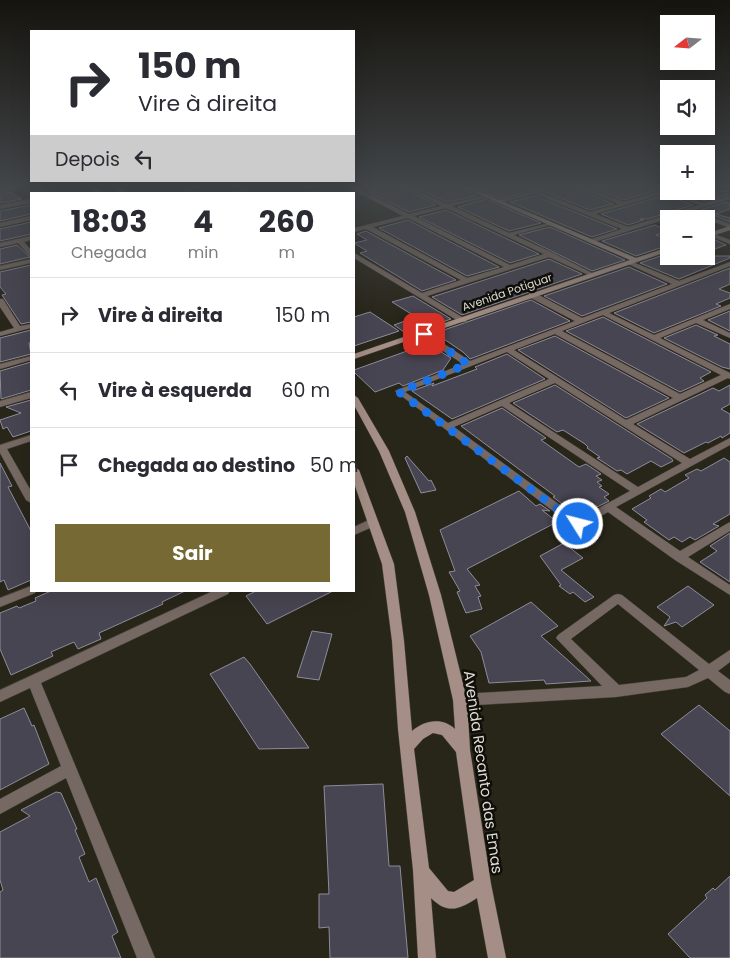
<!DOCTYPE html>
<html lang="pt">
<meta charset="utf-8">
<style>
body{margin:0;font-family:Poppins,sans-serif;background:#f7f7f7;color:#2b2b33;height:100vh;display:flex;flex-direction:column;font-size:19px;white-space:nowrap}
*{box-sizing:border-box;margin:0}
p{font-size:16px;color:#7c7c81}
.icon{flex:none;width:28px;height:28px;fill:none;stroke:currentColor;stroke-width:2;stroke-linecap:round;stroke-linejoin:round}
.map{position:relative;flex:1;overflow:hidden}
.sheet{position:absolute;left:30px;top:192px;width:325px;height:400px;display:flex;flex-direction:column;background:#fff;border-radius:0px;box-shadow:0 5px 20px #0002}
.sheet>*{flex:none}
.hud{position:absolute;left:30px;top:30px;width:325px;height:152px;border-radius:0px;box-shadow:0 5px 20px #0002;background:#fff;color:#2b2b33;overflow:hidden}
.needle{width:32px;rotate:253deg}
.buttons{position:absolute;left:660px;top:15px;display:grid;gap:10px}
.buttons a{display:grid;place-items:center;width:55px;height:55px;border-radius:0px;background:#fff;box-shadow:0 5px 20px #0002;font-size:25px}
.pin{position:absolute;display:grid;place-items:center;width:42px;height:42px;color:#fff;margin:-21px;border-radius:10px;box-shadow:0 2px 8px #0006}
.me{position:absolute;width:55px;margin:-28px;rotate:306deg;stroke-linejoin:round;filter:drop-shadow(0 0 4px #0008)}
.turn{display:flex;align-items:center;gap:18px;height:105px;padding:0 25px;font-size:22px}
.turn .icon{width:65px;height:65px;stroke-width:2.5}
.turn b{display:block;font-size:35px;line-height:42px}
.then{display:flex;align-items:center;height:48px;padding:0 25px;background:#0003;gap:10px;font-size:19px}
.eta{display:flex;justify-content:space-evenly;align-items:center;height:85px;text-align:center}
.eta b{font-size:30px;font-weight:700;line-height:35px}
.primary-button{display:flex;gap:10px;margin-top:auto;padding:10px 25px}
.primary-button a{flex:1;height:58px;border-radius:0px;background:#776933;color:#fff;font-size:20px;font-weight:700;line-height:58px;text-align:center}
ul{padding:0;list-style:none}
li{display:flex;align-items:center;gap:15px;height:75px;padding:0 25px;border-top:1px solid #e1e1e2}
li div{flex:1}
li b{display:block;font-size:19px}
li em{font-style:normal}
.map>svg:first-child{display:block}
.building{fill:#484552;stroke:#8f8c9b}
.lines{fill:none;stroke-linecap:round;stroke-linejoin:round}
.street-casing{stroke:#454237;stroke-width:1}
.secondary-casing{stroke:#454237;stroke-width:1}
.street{fill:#766862;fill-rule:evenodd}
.secondary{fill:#a48e85;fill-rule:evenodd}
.route{stroke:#1a73e8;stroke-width:9;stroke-dasharray:0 16.2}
.labels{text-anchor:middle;stroke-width:5;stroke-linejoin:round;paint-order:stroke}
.far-street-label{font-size:11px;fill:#dddcd4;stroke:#0f0e09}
.near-street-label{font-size:15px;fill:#dddcd4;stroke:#0f0e09}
</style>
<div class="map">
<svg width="730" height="958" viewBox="0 0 730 958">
<rect width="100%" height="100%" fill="#282519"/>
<g class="building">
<path d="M359,187H401L436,205L409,212Z"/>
<path d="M414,187H460L477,196L447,202Z"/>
<path d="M473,187H518L525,192L501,199Z"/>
<path d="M532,187H575L613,204L590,210Z"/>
<path d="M589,187H667L624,200Z"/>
<path d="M706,187L718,191H728V194L704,201L676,191H706Z"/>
<path d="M10,192L22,199L0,203V195Z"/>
<path d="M666,195L693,205L648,219H640L644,220L628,225L601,214Z"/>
<path d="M535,196L617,229L592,237L510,202Z"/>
<path d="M486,199L541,223L509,231L458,207Z"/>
<path d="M726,202L730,204V209L716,214L730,218V222L700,210Z"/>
<path d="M31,205V214L0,221V211Z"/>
<path d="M446,210L539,254L510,263L419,217Z"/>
<path d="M408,220L499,267L467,276L379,228Z"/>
<path d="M31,222V234L0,241V229Z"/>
<path d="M655,225L668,231L656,235L669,240V245L636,256L602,241Z"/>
<path d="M550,227L625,260L592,271L519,235Z"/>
<path d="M366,231L456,280L422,291L360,253L367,251L354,243L367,240L357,234Z"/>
<path d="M711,238L726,245L706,252V240Z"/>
<path d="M17,245L30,257L0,264V249Z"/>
<path d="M669,253V256H730V258L679,279L640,263Z"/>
<path d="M549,259L582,274L462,315L432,297Z"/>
<path d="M31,265V322L21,324L2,295L6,294L0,287V272Z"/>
<path d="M629,267L667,284L582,316L544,296Z"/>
<path d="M730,268V284L719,289L730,293V298L716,304L721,306L654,333L614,313Z"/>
<path d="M413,296L451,319L426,328L423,326L404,332L394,325L416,317L392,302Z"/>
<path d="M531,300L570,321L470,359L463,352L435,333Z"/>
<path d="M730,311V331L708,320Z"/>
<path d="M370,312L399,331L354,346V317Z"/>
<path d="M603,317L711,372L700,378L704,381L680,392L566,331Z"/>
<path d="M696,325L718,335L714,336L730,344V369L722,367L664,338Z"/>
<path d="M31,330V342L29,343L31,354L0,362V338Z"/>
<path d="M555,336L669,398L626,418L518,350Z"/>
<path d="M421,346L433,347L451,358L443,370L403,386L399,383L375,392L354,372V370Z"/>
<path d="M507,354L545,379L452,419L412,391L434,383L432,386L477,369L475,367Z"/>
<path d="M31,362V390L1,399L0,371Z"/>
<path d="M555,385L672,459L673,461L661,467L651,461L627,474L621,470L617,471L597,458L600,457L587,448L588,447L585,444L563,430L557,432L513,403Z"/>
<path d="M730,385V404L721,409L730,414V433L722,438L721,436L708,443L706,442L684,453L637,424L713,388L719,391Z"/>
<path d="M31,400V431L13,437L7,427L3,429L0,420L21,413L6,407Z"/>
<path d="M502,408L546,438L541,440L579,467L586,464L601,474L596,476L602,480L597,482L602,486L599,487L609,494L604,497L609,501L583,514H575L553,497L555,496L461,426Z"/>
<path d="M407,456L429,481L431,480L436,490L421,493L405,458Z"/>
<path d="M724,458L730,462V514L713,524L719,526L695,540L690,537L682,542L674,537L669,540L644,522L647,520L632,509L651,498L649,496L661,489L665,492L689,478L685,475L697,469L701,471Z"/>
<path d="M0,463L12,486L8,487L31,531V580L8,590L4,580L0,582Z"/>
<path d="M519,491L536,506L540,504L550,511L542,510L557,522L467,569L480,585L475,586L481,596L478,597L482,609L466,613L457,592L460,591L449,572L455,571L440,530Z"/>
<path d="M730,533V582L700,562L717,551L710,546Z"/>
<path d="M564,543L583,558L561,570L594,597L585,602L573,592L570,594L559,586L561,585L540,556Z"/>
<path d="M688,586L714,605L682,627L676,622L664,626L670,617L657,607Z"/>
<path d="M51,591H185L162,602L163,604L99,633L101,639L78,649L74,642L51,652L53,656L11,675L0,649V613L17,606L19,608L36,601L35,598Z"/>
<path d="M256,591H333L267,624L246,596Z"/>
<path d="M531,602L558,626L541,636L591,681L546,684L544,680L489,683L481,652L470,636Z"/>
<path d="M312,631L332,634L319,680L297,677Z"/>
<path d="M244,657L250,664L309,748L259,749L210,674Z"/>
<path d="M699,705L730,731V796L661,734Z"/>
<path d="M24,708L32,726L34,725L49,764L0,790V719Z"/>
<path d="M383,784L389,866H400L408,958H330L329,927L319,928V894H329L324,786Z"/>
<path d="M56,792L61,793L77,829L75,830L85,854L79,857L89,882L96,878L118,932L112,936L121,958H0V892L3,890L0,880V832L30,816L21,810Z"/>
<path d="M730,876V958H690L668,934L707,898L705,895L713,888L715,890Z"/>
</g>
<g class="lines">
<g class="street-casing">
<g id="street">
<path d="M13,187H24L0,193V189Z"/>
<path d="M35,187H41L49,194H42Z"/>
<path d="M182,187H188L198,194H191Z"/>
<path d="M328,187H337L311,194H300Z"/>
<path d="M348,187H355L409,214L441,206L403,187H410L447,204L488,195V197L452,206L509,233L550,223V225L514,235L553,253L596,275L591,276L549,257L427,296L467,320L466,322H460L354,258V253L356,254L422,293L461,280L366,229L354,232V228L403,216ZM446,208L544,254L510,265L414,216ZM408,218L504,267L467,278L373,227Z"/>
<path d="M520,187H527L590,212L619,204L577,187H584L624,202L669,188V191L704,203L730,195V199L694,210L730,224V228L688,212L591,243L589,242V240L622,229L535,194L499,203V201L530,192ZM666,193L699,205L628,227L595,214Z"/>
<path d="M246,188L248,189V191L237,194H225Z"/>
<path d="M31,199V203L0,209V205Z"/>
<path d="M31,216V220L0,227V223Z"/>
<path d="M712,233L730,240V244L710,236L709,235Z"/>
<path d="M31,236V240L24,242L31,250V256L29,255L18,243L0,247V243Z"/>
<path d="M31,259V263L0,270V266Z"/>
<path d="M626,261H630L679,281L730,262V266L609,313L654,335L730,304V309L703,320L730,333V338L696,323L660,338L730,373V379L728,378L633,424L690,459L730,438V445L616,507L680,551L730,522V531L688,557L730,585V595L675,560L608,512L582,527H574L395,391L463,364L420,336V332H426L470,361L575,321L529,297V293H535L582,318L672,284L626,263ZM603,315L721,375L680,394L562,331ZM555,334L673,398L626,420L514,350ZM507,352L549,379L448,423L405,392ZM555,383L682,463L638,487L509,403ZM502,406L630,491L579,519L454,427Z"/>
<path d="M0,299H3L20,326L31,324V328L0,336V332L14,328L0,307Z"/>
<path d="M31,356V360L0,369V364Z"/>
<path d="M31,392V398L0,407V401Z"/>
<path d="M31,435V441L7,449L31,491V503L26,500L0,453V445Z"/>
<path d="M373,518L378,522L377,525L354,535V527Z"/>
<path d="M31,586V591H36L35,593L0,607V598Z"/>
<path d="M213,591H230L228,594L41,683L155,958H137L66,778L0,814V799L61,766L30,688L0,702V690Z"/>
<path d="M618,594L622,595L709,664L730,650V662L718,671L730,680V694L725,692L708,678L688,687L616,697L460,706L455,704L453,700L455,696L460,694L602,686L556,638L558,635L614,595ZM618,604L699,670L686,677L619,685L571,639Z"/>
</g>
</g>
<g class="secondary-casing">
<g id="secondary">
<path d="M89,187H95L104,194H97Z"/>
<path d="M114,187H120L129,194H122Z"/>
<path d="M462,187H469L636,258L669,247V251L354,359V354L630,260Z"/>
<path d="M730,226V230L706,238V234Z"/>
<path d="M354,395L358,398L389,451L415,512L441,595L467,700L470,750L491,884L506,958H488L477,898C460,909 448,915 431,898L436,958H418L413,870L398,729L392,641L382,564L354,483V467L359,470L394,564L404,641L412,731C425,720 442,717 455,729L453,700L429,595L405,512L379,451L354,405ZM433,733L442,735L456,752L474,880L454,892L448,891L429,868L414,749L423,739Z"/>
</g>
</g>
<use href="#street" class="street"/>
<use href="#secondary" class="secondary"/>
</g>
<linearGradient id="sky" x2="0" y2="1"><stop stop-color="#16140e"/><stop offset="0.58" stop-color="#424649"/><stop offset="1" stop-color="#424649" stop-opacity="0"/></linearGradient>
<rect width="730" height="321" fill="url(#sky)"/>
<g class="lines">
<path class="route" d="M424,334L468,364L399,392L578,524"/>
</g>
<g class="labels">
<g class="far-street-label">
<text transform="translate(507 292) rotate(-19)" y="4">Avenida Potiguar</text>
</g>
<g class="near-street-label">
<text transform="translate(483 772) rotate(82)" y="5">Avenida Recanto das Emas</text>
</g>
</g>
</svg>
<div class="buttons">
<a><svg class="needle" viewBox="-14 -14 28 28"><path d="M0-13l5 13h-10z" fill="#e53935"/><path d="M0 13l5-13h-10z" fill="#7c7c81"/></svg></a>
<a><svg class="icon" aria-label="sound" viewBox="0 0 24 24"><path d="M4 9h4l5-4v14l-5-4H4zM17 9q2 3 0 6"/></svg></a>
<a>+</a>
<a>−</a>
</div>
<div class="pin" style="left:424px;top:334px;background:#d93025"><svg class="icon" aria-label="arrive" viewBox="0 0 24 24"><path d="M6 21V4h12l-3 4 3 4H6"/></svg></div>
<svg class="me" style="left:578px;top:524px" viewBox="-20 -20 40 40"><circle r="17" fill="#1a73e8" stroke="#fff" stroke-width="3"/><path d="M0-11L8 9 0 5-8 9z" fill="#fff"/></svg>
<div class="hud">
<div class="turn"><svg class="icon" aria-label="right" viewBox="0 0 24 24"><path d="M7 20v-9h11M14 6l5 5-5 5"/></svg><div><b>150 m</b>Vire à direita</div></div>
<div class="then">Depois<svg class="icon" aria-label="left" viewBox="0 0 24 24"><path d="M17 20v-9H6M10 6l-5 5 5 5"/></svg></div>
</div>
<section class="sheet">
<div class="eta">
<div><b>18:03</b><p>Chegada</p></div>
<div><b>4</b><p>min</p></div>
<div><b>260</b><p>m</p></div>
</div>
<ul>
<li><svg class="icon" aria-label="right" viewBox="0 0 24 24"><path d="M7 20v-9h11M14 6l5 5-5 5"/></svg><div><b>Vire à direita</b></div><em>150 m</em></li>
<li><svg class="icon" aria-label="left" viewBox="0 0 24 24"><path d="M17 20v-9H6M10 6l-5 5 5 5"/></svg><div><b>Vire à esquerda</b></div><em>60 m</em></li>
<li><svg class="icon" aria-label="arrive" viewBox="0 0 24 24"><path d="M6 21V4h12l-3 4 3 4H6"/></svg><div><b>Chegada ao destino</b></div><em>50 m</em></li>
</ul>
<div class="primary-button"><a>Sair</a></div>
</section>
</div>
